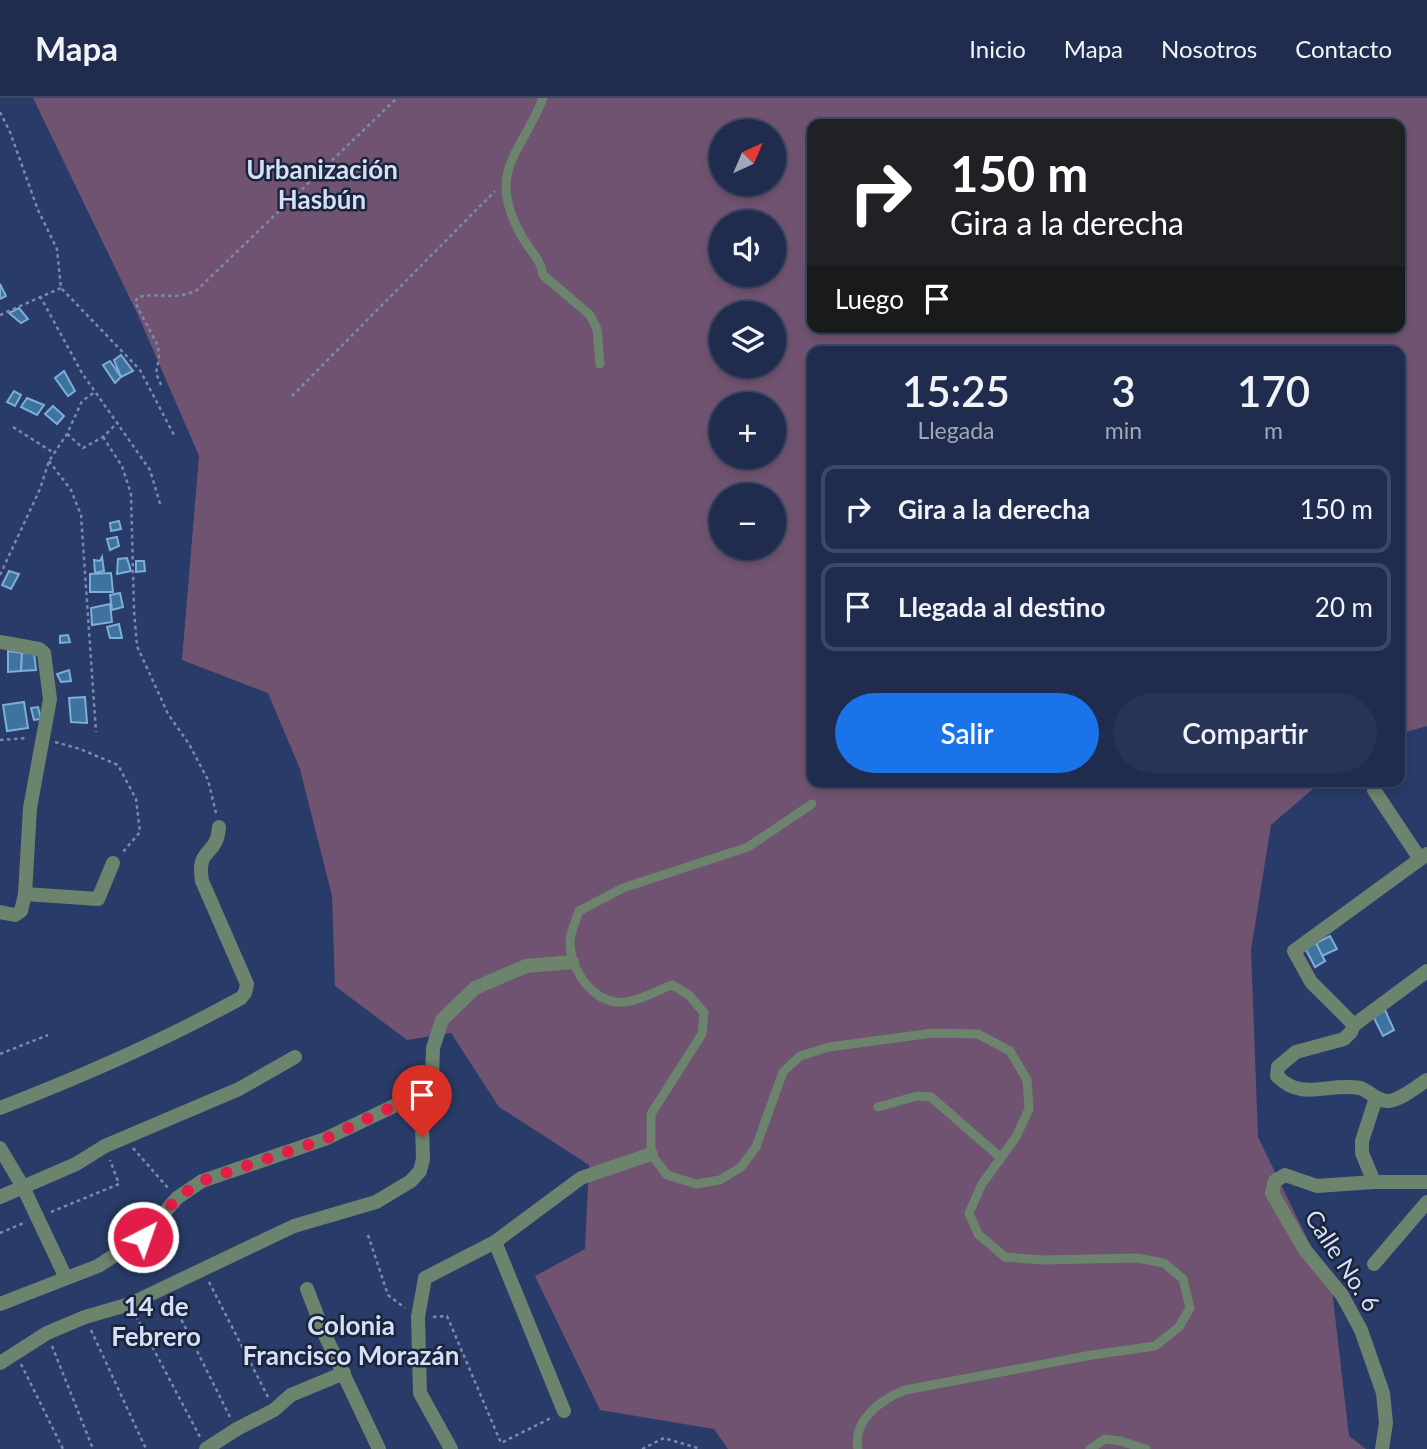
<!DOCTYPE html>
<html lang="es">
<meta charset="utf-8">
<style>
body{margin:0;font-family:Lato,sans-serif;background:#273455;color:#f1f3f6;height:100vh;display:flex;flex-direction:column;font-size:26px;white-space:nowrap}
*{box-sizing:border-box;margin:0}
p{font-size:23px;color:#a1a7b6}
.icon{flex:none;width:38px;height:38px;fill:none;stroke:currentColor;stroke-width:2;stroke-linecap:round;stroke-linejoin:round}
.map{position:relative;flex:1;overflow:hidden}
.details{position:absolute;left:807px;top:248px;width:598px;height:441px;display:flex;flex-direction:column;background:#1f2c4e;border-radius:14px;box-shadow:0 4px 10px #0003,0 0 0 2px #3c4866}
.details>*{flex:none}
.top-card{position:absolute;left:807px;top:21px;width:598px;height:214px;border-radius:14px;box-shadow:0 4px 10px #0003,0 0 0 2px #3c4866;background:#202124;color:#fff;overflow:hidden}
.needle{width:46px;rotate:44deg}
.buttons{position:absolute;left:709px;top:21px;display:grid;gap:14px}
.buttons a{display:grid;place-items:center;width:77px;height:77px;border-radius:50%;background:#1f2c4e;box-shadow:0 4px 10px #0003,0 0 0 2px #3c4866;font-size:35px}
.pin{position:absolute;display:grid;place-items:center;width:60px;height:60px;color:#fff;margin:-72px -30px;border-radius:50% 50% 50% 0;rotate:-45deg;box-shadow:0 0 7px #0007}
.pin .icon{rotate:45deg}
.me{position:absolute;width:77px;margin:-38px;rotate:41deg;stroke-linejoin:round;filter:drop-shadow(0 0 5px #0008)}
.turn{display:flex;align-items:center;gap:24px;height:147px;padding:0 28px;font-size:32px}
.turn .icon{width:91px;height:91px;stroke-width:2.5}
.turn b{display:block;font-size:49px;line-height:60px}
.then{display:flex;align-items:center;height:66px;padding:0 28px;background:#0003;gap:14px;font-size:26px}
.eta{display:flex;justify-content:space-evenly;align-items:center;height:119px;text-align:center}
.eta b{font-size:42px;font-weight:600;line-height:49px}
.primary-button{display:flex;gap:14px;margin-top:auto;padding:14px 28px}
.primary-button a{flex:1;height:80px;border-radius:42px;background:#1a73e8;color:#fff;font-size:28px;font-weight:600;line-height:80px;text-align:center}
.primary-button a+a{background:#273455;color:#f1f3f6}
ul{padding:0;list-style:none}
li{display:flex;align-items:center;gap:21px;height:88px;margin:0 14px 10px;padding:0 14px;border:4px solid #3c4866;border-radius:14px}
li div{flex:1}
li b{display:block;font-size:26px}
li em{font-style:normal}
header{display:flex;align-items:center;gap:42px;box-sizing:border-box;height:98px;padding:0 35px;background:#1f2c4e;border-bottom:2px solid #3c4866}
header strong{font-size:33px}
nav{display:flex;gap:38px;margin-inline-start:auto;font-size:24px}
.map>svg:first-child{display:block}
.green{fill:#705370;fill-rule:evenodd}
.building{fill:#3e73a0;stroke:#7eadd8;stroke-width:2}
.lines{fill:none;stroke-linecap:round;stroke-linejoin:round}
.path{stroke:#7a8aae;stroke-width:2.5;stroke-dasharray:3.5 3.5;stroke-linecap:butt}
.service{stroke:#6c836d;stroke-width:9}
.minor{stroke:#6c836d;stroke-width:14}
.route{stroke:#e11d48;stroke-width:12;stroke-dasharray:0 21.6}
.labels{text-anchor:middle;stroke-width:5;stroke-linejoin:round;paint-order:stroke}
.street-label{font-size:24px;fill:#d3dffb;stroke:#1b2438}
.neighbourhood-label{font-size:26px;font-weight:bold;fill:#d3dffb;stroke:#1b2438}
</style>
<header>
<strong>Mapa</strong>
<nav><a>Inicio</a><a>Mapa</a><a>Nosotros</a><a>Contacto</a></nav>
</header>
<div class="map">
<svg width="1427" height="1351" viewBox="0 0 1427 1351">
<rect width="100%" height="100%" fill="#293b68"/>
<path class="green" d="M33,0H1427V628L1400,636V254H812V684H1321L1271,727L1251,852L1258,1039L1332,1192L1349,1338L1366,1351H728L714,1331L600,1312L535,1178L585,1151L589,1067L499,1009L451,935L407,942L335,888L332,798L300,671L268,595L182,562L199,358L138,217ZM812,26H1400V229H812ZM721,33H774V86H721ZM721,124H774V177H721ZM721,215H774V268H721ZM721,306H774V359H721ZM721,397H774V450H721Z"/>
<g class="building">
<path d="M0,186L6,198L0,201Z"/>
<path d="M19,210L28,221L21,225L9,215Z"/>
<path d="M121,257L133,273L121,279L114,262Z"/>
<path d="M110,263L121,279L115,285L103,267Z"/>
<path d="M64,273L75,293L68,298L55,280Z"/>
<path d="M14,293L21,297L15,308L7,304Z"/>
<path d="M27,300L44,307L37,317L21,309Z"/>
<path d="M53,308L64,318L57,326L45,316Z"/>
<path d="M119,423L121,431L111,433L110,425Z"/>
<path d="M117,439L119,448L110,452L107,441Z"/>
<path d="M102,459L104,473L95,475L94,462L100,463Z"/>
<path d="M127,460L131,473L117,476L118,461Z"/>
<path d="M136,463H144L145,473L136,474Z"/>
<path d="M9,473L19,476L11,491L2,487Z"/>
<path d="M111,475L113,494H90V476Z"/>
<path d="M120,495L123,509L112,512L110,497Z"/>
<path d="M110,506L112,524L92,527L91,510Z"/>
<path d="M119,526L122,540H110L107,529Z"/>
<path d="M68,537L70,544L60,545V538Z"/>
<path d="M8,553L22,555L21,573L8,574Z"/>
<path d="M34,554L36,572L21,573L22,555Z"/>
<path d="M69,572L71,583L61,584L57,576Z"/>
<path d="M85,599L87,625L71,624L69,600Z"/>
<path d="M24,604L28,630L7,633L3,607Z"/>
<path d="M38,609L41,621L34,622L31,610Z"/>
<path d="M1330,838L1337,851L1322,858L1316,845Z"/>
<path d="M1316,845L1325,863L1315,869L1305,850Z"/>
<path d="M1385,912L1394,932L1383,938L1373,918Z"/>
</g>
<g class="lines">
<g class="path">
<path d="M0,14L10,34L38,112L57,151L61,190L140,272L175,339"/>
<path d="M40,198L82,275L150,372L161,409"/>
<path d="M0,217L61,190"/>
<path d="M161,287L156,275L159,260L158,248L135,204L138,199C160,194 175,203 197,192L397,0"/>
<path d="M292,298L495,93"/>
<path d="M13,329L54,355"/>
<path d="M67,336L83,350L103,339L118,324"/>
<path d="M103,339L122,368L131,396L134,512L137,548L168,616L189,646L208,682L216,715"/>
<path d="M49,363L71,392L81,417L96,634"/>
<path d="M0,477L40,391L49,363L67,336L82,303L95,294"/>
<path d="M0,642L28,640"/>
<path d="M55,644L80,651L118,667L136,701L140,734L123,754"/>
<path d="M0,956L48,937"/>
<path d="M133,1050L168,1090"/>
<path d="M51,1114L119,1086L110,1062"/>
<path d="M0,1135L26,1124"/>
<path d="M368,1137L388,1197L405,1210"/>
<path d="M209,1184L268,1299"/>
<path d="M172,1203L230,1319"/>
<path d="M136,1218L200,1339"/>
<path d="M433,1219L447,1218L501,1345L553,1319"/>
<path d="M91,1232L146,1351"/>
<path d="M52,1248L93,1351"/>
<path d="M21,1266L63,1351"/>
<path d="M642,1351L664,1340L701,1351"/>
</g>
<g class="service">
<path d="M543,0C522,55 486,72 520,135C527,150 541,160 543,177L590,217L597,231L600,266"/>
<path d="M812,706L748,749L623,790L579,813C576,823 570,834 570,844C570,872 594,908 626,904C641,902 658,892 672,887L689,897L704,915L702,936L651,1016V1056L667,1077L696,1086L720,1082L741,1069L756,1049L783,974L800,958L829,949L933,935L978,936L1010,953L1027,982L1029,1011L1016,1039L982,1086L969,1115L978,1136L1005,1159L1042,1162L1137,1160L1164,1165L1183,1181L1190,1210L1179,1229L1155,1248L1092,1257L905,1292C882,1301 852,1322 858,1351"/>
<path d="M878,1009L917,998L931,999L1001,1060"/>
<path d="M1090,1351L1105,1341L1120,1343L1146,1351"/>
</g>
<g class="minor">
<path d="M0,544L39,551L44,555L50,601L30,710L25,796L21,813L15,817L0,814"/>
<path d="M1374,692L1420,761"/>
<path d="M1427,756L1294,853L1311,884L1354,927L1351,934L1344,941L1296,954L1278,969L1277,978C1302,1004 1328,984 1360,990C1370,993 1377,1004 1389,1003C1401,1002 1417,988 1427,982"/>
<path d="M25,796L98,801L113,765"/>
<path d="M1354,927L1427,873"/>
<path d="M1376,1000L1362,1043V1055L1374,1084H1427"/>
<path d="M0,1010C83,978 163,943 241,900L245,895L247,886L202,783C196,748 217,760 219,729"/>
<path d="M0,1050L23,1089L66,1180"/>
<path d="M1374,1084L1317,1088L1285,1077L1275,1083L1272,1095L1305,1152L1342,1197L1361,1232L1383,1295L1386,1325L1382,1351"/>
<path d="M0,1099L76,1066L105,1048L239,991L295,959"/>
<path d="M495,1144L564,1313"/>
<path d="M1374,1166L1427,1104"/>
<path d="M307,1191L324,1235L379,1351"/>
<path d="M0,1206L98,1168L143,1139L177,1100L202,1083L325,1041L421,995L432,979L433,950L442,922L475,890L526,868L572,864"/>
<path d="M0,1265L47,1235L85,1219L130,1206L294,1128L376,1104L411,1083L420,1073L423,1061L421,995"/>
<path d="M206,1351L237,1331L274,1312L291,1297L344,1275"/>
<path d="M451,1351L420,1295L418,1219L425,1180L495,1144L581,1080L651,1056"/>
</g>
</g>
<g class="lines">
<path class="route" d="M143,1139L177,1100L202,1083L325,1041L421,995L422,1039"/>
</g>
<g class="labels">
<g class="street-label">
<text transform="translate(1342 1163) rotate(57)" y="8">Calle No. 6</text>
</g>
<g class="neighbourhood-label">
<text x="322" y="81">Urbanización<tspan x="322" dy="30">Hasbún</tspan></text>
<text x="156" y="1218">14 de<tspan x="156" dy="30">Febrero</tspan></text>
<text x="351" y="1237">Colonia<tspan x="351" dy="30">Francisco Morazán</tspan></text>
</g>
</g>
</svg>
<div class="buttons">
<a><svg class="needle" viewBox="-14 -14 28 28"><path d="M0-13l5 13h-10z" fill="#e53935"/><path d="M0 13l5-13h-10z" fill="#a1a7b6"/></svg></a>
<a><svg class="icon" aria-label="sound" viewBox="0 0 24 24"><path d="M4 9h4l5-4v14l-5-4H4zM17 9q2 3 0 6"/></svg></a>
<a><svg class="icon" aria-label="layers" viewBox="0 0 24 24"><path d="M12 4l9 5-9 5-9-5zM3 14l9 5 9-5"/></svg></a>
<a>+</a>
<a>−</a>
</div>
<div class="pin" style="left:422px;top:1039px;background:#d93025"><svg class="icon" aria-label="arrive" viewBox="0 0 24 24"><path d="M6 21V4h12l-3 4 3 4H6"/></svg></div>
<svg class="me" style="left:143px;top:1139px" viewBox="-20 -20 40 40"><circle r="17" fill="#e11d48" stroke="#fff" stroke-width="3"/><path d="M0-11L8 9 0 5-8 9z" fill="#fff"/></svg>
<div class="top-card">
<div class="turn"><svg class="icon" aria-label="right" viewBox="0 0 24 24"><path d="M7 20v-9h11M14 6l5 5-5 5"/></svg><div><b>150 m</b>Gira a la derecha</div></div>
<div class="then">Luego<svg class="icon" aria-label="arrive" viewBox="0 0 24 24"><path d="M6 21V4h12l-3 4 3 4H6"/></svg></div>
</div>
<section class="details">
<div class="eta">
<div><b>15:25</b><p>Llegada</p></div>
<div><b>3</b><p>min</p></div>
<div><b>170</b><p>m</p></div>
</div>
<ul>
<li><svg class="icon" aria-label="right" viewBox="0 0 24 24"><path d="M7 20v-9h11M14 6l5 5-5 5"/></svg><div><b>Gira a la derecha</b></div><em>150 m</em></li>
<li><svg class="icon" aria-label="arrive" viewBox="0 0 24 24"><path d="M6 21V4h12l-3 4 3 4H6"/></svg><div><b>Llegada al destino</b></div><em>20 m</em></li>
</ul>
<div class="primary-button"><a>Salir</a><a>Compartir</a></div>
</section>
</div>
